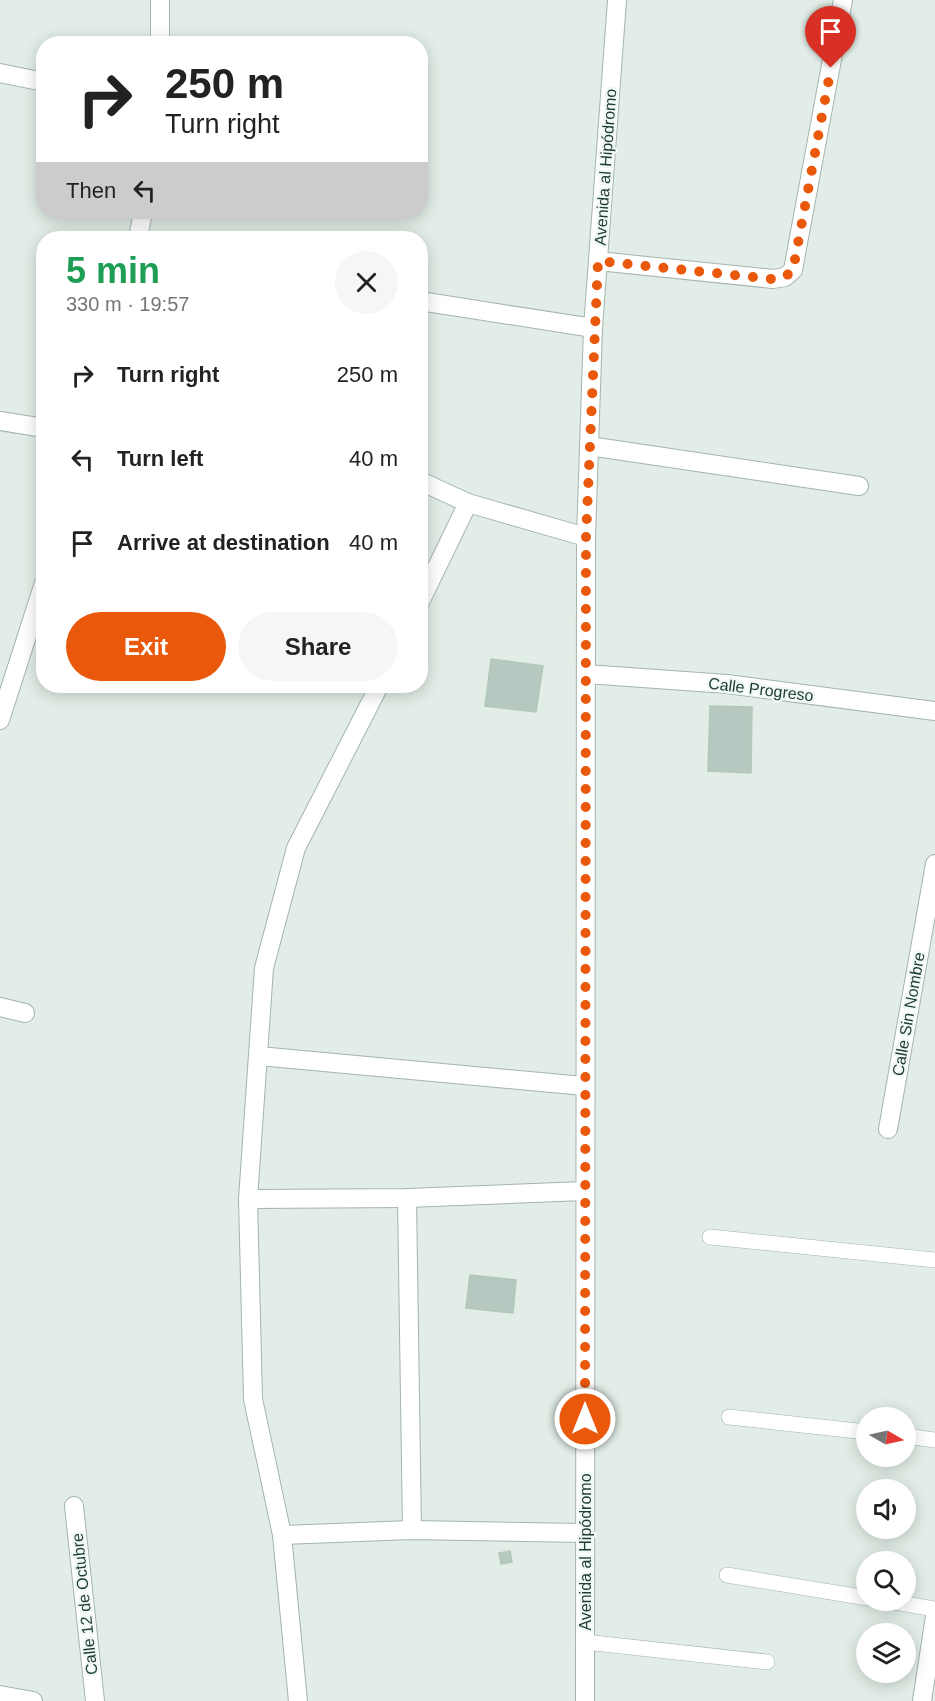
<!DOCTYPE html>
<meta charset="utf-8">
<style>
body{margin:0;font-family:Arial,sans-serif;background:#f6f6f6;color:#222;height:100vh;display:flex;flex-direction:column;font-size:22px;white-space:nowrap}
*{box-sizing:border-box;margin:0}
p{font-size:20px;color:#767676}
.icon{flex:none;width:33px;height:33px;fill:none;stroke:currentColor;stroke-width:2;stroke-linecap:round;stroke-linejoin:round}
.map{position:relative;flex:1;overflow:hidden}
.side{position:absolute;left:36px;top:231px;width:392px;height:462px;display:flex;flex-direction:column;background:#fff;border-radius:24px;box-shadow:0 3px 15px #0003}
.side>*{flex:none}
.banner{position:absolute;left:36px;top:36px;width:392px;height:183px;border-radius:24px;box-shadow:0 3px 15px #0003;background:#fff;color:#222;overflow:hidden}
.needle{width:39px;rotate:99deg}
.buttons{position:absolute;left:856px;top:1407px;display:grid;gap:12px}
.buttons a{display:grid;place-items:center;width:60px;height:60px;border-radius:50%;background:#fff;box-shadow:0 3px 15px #0003;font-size:30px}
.pin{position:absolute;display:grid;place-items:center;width:51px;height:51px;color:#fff;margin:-62px -26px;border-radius:50% 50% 50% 0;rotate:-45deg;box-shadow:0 0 6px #0007}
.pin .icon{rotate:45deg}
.me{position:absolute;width:66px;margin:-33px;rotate:0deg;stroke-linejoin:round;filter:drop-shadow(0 0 4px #0008)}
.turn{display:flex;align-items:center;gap:21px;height:126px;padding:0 30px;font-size:27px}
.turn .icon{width:78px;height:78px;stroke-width:2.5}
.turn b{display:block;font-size:42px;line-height:51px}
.then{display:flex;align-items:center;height:57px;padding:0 30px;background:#0003;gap:12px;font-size:22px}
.round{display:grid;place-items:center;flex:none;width:63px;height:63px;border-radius:32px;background:#f6f6f6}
.summary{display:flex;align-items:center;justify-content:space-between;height:102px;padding:0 30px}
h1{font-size:36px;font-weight:600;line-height:45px;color:#1e9e55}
.button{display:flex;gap:12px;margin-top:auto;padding:12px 30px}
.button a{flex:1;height:69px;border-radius:36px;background:#ea580c;color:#fff;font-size:24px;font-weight:600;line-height:69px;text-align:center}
.button a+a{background:#f6f6f6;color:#222}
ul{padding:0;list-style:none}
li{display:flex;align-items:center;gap:18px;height:84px;padding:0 30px}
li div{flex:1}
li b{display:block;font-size:22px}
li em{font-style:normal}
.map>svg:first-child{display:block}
.building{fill:#b6c8bf;stroke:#b3c7bc;stroke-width:1.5}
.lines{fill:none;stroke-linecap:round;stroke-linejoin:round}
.lane-casing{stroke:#a3b5ad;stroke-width:16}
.street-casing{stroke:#a3b5ad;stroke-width:20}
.lane{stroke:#fff;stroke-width:15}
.street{stroke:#fff;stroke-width:18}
.route{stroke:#ea580c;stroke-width:10;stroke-dasharray:0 18}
.labels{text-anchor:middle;stroke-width:5;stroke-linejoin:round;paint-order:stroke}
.street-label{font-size:16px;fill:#203f33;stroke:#f2f9f5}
</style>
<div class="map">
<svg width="935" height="1701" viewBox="0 0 935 1701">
<rect width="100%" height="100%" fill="#e1ede6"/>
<g class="building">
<path d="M491,659L543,666L536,712L485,706Z"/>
<path d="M710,706L752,707L751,773L708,771Z"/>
<path d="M470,1275L516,1280L513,1313L466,1308Z"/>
<path d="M510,1551L512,1562L501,1564L499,1553Z"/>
</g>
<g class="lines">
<g class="lane-casing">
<g id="lane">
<path d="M710,1237L935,1260"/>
<path d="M729,1417L867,1432"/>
<path d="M906,1436L935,1440"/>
<path d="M727,1575L867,1598"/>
<path d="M883,1600L935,1609"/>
<path d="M585,1642L767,1662"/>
</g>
</g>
<g class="street-casing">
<g id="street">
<path d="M160,0V44"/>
<path d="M0,73L44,82"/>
<path d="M138,238L143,212"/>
<path d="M598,261L773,279L785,277L793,270L843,0"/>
<path d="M420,301L593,328"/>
<path d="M0,421L44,428"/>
<path d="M589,446L859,486"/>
<path d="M420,481L468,503L586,537"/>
<path d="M420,602L468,503"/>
<path d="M586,674L727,684L935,711"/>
<path d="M0,720L44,583"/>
<path d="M0,1007L25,1013"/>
<path d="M259,1056L584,1086"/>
<path d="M888,1129L935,864"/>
<path d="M407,1198L412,1530"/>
<path d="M248,1199L407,1198L584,1191"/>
<path d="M74,1506L95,1701"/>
<path d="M282,1535L412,1530L585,1533"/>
<path d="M0,1695L33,1701"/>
<path d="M298,1701L282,1535L253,1399L248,1199L264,968L296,848L379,686"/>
<path d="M585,1701L586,537L593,328L617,0"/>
<path d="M922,1701L935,1616"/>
</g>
</g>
<use href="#lane" class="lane"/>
<use href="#street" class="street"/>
</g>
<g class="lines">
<path class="route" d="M585,1419L586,537L598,261L772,279L785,277L793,270L831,68"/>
</g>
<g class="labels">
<g class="street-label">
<text transform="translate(605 167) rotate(-86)" y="6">Avenida al Hipódromo</text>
<text transform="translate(761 689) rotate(7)" y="6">Calle Progreso</text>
<text transform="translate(908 1014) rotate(-80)" y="6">Calle Sin Nombre</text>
<text transform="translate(585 1552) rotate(-90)" y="6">Avenida al Hipódromo</text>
<text transform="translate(84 1604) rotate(-96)" y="6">Calle 12 de Octubre</text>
</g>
</g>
</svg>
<div class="buttons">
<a><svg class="needle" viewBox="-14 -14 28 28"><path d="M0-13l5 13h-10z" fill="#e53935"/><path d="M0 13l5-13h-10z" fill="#767676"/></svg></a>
<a><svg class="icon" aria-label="sound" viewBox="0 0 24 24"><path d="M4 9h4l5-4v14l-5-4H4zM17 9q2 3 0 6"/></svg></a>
<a><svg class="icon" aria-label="search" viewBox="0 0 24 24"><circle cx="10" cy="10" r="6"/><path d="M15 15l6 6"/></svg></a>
<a><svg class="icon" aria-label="layers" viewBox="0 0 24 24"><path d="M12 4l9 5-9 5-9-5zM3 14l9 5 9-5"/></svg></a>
</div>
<div class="pin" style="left:831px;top:68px;background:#d93025"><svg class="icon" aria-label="arrive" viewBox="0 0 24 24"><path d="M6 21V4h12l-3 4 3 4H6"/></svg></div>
<svg class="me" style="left:585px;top:1419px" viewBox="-20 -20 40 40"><circle r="17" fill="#ea580c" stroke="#fff" stroke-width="3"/><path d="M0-11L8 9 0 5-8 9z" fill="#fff"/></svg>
<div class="banner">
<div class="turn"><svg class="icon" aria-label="right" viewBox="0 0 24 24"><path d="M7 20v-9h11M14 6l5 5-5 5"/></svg><div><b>250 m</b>Turn right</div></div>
<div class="then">Then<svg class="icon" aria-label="left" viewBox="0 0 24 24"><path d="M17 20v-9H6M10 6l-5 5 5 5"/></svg></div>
</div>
<section class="side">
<div class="summary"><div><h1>5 min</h1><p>330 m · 19:57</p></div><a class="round"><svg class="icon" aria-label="close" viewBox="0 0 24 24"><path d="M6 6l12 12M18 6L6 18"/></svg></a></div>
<ul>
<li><svg class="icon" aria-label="right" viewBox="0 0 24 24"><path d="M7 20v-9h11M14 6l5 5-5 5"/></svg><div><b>Turn right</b></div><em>250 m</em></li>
<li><svg class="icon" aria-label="left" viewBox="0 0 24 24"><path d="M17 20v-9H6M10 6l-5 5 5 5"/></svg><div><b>Turn left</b></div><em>40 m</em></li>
<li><svg class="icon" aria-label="arrive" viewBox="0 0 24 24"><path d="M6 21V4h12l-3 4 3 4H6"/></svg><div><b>Arrive at destination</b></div><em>40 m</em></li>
</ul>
<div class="button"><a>Exit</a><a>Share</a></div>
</section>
</div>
